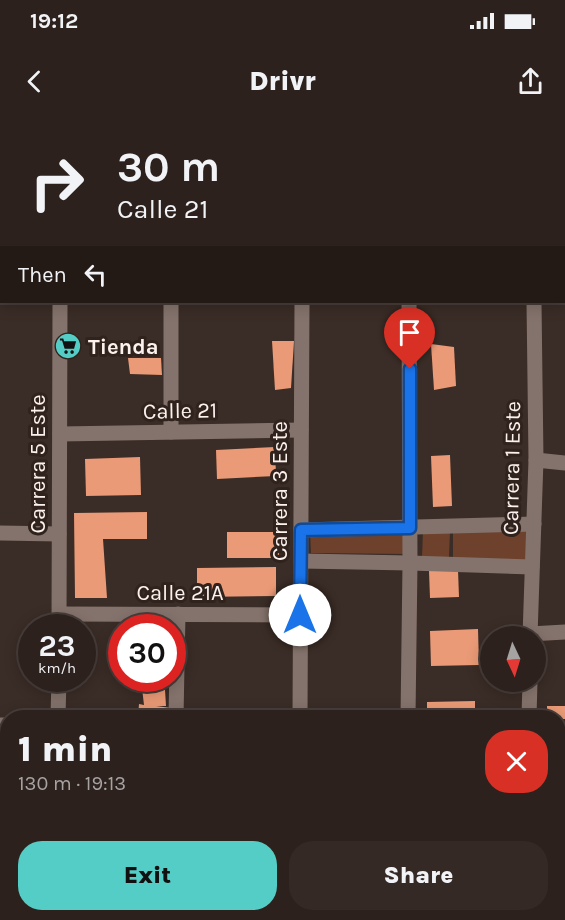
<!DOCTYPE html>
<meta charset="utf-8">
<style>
body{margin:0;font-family:Karla,sans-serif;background:#342925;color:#f1f3f6;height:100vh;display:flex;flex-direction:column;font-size:22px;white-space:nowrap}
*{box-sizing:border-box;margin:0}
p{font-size:20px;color:#a6a3a3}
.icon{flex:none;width:33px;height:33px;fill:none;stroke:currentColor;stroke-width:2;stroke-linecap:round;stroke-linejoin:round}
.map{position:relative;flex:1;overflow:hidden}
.details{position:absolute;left:0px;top:590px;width:566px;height:212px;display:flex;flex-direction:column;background:#2c211c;border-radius:24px 24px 0 0;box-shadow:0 3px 15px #0003,0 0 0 2px #483e3b}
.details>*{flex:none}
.banner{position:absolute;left:0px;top:0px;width:566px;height:183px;box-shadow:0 3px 15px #0003,0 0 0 2px #483e3b;background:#2c211c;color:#f1f3f6;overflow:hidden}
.needle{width:39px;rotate:176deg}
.tools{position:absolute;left:480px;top:506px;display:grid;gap:12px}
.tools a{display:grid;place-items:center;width:66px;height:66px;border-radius:50%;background:#2c211c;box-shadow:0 3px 15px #0003,0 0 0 2px #483e3b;font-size:30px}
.speed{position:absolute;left:18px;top:494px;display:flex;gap:12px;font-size:30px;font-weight:700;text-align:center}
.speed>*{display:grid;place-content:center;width:78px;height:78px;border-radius:50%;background:#2c211c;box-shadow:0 3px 15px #0003,0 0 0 2px #483e3b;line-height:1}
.speed small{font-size:15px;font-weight:400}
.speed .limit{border:9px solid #d22;background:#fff;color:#111}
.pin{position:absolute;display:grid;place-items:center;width:51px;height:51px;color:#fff;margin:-62px -26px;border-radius:50% 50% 50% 0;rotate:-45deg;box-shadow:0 0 6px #0007}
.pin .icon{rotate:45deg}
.me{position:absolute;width:66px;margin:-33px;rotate:0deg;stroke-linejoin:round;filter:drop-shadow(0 0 4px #0008)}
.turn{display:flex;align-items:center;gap:21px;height:126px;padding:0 18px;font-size:27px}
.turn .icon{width:78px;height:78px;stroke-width:2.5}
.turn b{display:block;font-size:42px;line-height:51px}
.then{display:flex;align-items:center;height:57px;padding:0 18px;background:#0003;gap:12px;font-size:22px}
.round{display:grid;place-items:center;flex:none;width:63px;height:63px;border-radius:24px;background:#342925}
.headline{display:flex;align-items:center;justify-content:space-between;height:102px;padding:0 18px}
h1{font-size:36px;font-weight:800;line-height:45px}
.button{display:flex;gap:12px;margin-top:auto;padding:12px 18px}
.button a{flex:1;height:69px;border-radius:24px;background:#54cdc6;color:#111;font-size:24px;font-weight:800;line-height:69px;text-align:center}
.button a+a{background:#342925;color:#f1f3f6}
.status{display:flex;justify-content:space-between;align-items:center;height:42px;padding:0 30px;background:#2c211c;direction:ltr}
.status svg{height:16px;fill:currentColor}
header{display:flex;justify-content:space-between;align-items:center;height:78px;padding:0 18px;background:#2c211c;font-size:27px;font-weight:800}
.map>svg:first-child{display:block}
.green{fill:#6e412c}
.building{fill:#ea9a76}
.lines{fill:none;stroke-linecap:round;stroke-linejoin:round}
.minor{stroke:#84736c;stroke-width:15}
.route-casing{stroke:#114b97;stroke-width:15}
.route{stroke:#1a73e8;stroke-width:10}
.labels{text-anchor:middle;stroke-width:6;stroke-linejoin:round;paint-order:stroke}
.poi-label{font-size:22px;font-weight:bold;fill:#fbf1ed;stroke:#30221c;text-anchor:start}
.street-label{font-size:22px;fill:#fbf1ed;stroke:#30221c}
</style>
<div class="status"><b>19:12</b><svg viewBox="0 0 49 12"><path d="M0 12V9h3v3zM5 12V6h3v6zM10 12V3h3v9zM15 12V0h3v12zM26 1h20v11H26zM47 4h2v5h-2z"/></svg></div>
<header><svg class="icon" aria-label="back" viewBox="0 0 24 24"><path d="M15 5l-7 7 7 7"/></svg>Drivr<svg class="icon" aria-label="share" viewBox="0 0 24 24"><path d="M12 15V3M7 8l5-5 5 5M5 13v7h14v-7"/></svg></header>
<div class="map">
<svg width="565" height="800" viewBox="0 0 565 800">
<rect width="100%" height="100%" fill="#3a2c26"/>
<g class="green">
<rect x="453" y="408" width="79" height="33"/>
<path d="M423,411H450L449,437H422Z"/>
<path d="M310,412H407V434L311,433Z"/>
<rect x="0" y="693" width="7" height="41"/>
</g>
<g class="building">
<path d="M272,221H294L291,268L275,270Z"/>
<path d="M431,224L454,227L456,266L434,270Z"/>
<path d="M128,238H161L162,255L130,254Z"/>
<path d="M275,327L276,356L217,359L216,330Z"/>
<path d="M450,335L452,386L433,387L431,336Z"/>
<path d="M140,337L141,375L86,376L85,339Z"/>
<path d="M147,392V419H103L107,478H75L74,393Z"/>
<rect x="227" y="412" width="52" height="26"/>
<path d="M276,447V476L197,477V448Z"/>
<path d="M458,450L459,477L430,478L429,451Z"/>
<path d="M478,509L479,545L431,546L430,511Z"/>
<path d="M142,568L165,570L166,586H156L171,588V597H138L139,584L144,585Z"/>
<path d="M475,581V597H427V582Z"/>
<path d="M547,586H565V599H558V597H547Z"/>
<path d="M253,588L284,592V597H254Z"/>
<path d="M565,615V690H558V616Z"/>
</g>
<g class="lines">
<g class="minor">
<path d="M61,0V2"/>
<path d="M110,0L113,2"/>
<path d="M355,0L357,2"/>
<path d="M130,2L131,0"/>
<path d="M342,2L344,0"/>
<path d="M564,3L565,2"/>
<path d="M0,170H2"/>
<path d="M564,177H565"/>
<path d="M171,182V312"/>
<path d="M60,314L301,310"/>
<path d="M536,340L565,343"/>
<path d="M301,410L534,404"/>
<path d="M0,413L59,414"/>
<path d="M301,441L410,443L532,447"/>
<path d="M59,494L300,495"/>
<path d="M59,507L60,182"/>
<path d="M530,514L565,512"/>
<path d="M530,516L536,340L534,182"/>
<path d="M58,597L59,558"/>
<path d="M176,597L178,494"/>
<path d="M300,597L302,182"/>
<path d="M408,597L410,443L409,182"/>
<path d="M529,597L530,561"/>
<path d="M0,605H8"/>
<path d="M558,704H565"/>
<path d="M558,732L565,731"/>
<path d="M0,737H8"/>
<path d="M176,794L177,800"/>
<path d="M531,794V800"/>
<path d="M57,800V794"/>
<path d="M298,800V794"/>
<path d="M419,800V794"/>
</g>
</g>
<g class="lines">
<g class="route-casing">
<path id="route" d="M300,495L301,410L410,408V249"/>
</g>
<use href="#route" class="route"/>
</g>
<defs>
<g id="supermarket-disc" transform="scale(1.35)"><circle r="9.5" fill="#54cdc6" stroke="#30221c"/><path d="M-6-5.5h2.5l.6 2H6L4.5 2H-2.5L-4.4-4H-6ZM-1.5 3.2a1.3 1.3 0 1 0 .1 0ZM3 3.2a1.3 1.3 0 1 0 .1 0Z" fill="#111"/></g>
</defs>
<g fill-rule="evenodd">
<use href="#supermarket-disc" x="68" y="226"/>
</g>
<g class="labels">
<g class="poi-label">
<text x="88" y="234">Tienda</text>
</g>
<g class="street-label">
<text transform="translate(180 290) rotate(-1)" y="8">Calle 21</text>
<text transform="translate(37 344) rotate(-90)" y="8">Carrera 5 Este</text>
<text transform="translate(511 348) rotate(-89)" y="8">Carrera 1 Este</text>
<text transform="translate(279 371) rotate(-90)" y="8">Carrera 3 Este</text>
<text x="180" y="480">Calle 21A</text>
</g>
</g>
</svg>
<div class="tools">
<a><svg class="needle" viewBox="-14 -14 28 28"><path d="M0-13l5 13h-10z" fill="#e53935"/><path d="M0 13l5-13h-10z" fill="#a6a3a3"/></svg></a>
</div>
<div class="speed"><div>23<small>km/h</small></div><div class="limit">30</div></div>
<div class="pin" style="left:410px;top:249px;background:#d93025"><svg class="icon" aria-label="arrive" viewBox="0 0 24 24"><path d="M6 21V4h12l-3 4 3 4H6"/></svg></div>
<svg class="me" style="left:300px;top:495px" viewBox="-20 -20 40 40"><circle r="19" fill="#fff"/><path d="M0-13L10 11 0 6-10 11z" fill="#1a73e8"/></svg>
<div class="banner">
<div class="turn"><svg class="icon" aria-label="right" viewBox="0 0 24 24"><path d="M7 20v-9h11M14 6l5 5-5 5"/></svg><div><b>30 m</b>Calle 21</div></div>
<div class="then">Then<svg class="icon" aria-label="left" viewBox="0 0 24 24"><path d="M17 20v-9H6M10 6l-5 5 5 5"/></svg></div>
</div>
<section class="details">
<div class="headline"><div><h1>1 min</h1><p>130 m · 19:13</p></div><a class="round" style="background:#d93025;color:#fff"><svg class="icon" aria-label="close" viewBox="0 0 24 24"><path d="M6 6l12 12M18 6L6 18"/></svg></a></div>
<div class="button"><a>Exit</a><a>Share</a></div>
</section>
</div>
